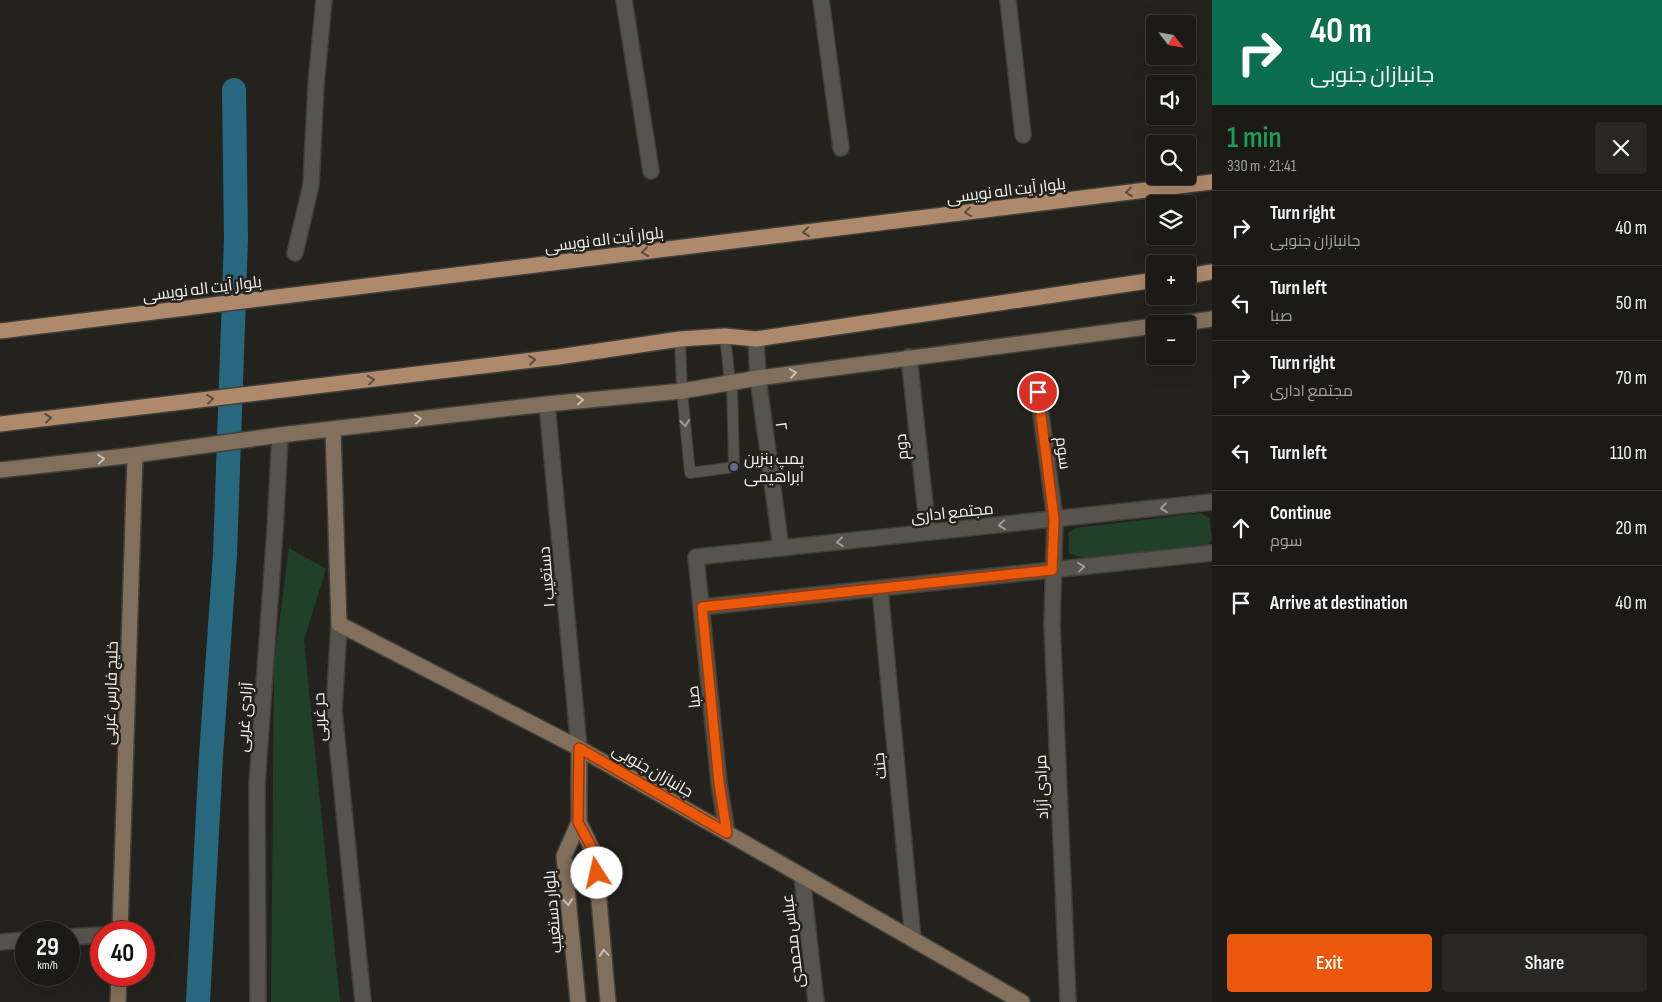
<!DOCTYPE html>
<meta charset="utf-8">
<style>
body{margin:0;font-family:"Sofia Sans Condensed",Cairo,sans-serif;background:#282723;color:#f1f3f6;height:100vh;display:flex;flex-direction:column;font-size:19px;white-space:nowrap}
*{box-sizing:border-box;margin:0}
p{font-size:16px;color:#a0a1a1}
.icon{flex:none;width:28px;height:28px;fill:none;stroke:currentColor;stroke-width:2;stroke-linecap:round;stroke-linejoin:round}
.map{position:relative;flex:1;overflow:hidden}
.details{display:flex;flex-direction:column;background:#1b1a16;width:450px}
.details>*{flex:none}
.banner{background:#0b6e4f;color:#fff;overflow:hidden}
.needle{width:32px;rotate:121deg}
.buttons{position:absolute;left:1146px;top:15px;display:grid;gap:10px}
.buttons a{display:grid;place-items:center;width:50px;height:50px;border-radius:5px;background:#1b1a16;box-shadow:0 5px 20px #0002,0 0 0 1px #393835;font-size:25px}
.speed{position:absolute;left:15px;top:921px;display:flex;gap:10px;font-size:25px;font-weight:700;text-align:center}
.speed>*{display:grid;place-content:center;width:65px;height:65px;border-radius:50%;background:#1b1a16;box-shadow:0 5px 20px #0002,0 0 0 1px #393835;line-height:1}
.speed small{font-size:12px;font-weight:400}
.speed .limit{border:8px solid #d22;background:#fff;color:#111}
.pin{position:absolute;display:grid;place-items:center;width:42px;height:42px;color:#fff;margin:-21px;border:2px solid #fff;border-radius:50%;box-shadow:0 1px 5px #0007}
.me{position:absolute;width:55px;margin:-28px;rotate:350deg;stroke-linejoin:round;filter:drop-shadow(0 0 4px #0008)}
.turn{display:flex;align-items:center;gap:18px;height:105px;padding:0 15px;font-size:22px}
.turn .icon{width:65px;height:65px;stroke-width:2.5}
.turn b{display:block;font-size:35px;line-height:42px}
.round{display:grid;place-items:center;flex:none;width:52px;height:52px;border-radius:5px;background:#282723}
.summary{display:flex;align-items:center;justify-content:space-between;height:85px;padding:0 15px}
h1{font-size:30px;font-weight:600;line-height:38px;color:#1e9e55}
.button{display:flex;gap:10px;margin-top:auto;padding:10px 15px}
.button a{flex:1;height:58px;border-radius:5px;background:#ea580c;color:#fff;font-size:20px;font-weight:600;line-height:58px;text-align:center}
.button a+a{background:#282723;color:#f1f3f6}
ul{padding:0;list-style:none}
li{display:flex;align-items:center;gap:15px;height:75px;padding:0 15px;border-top:1px solid #393835}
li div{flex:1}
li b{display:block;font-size:19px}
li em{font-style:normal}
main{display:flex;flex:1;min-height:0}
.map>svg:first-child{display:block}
.green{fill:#214029}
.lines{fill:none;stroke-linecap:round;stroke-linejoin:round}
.canal{stroke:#28687f;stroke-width:24}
.lane-casing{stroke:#403f3a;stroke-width:12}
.street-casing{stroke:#403f3a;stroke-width:18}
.secondary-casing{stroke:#403f3a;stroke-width:18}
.primary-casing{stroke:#403f3a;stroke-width:18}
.lane{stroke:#56544d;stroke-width:10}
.street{stroke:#56544d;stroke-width:15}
.secondary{stroke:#826f5c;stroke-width:15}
.primary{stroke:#ae896b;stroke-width:15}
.oneway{stroke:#5b4b3c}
.oneway2{stroke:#c7bfb5}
.oneway3{stroke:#9e9c96}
.route-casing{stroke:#983908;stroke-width:12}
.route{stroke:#ea580c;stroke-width:9}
.service-dot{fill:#5c6f8a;stroke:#24221d;stroke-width:2}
.labels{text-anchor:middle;stroke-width:5;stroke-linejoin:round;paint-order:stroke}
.street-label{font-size:16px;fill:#f5f4f0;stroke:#24221d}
.poi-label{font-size:16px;fill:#f5f4f0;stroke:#24221d;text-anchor:start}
</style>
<main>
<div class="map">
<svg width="1212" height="1002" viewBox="0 0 1212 1002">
<rect width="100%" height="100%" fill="#24221d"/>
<g class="green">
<path d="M1200,513L1209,518L1212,539L1207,547L1083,558L1069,553L1068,533L1076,528Z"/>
<path d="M289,548L326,569L304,640L340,1002H271L274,663Z"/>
</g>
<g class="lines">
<path class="canal" d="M198,1002L211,756L225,554L236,239L234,90"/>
<g class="lane-casing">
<path id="lane" d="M680,339L682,391L690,473L734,467L732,386L730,382L725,336"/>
</g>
<g class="street-casing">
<g id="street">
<path d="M624,0L651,171"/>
<path d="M821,0L841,148"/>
<path d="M1008,0L1023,135"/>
<path d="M295,253L311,185L316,84L324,0"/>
<path d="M756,339L758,378L781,548"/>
<path d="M909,357L928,532"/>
<path d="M1038,392L1055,519L1052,624L1068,1002"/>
<path d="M547,404L579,748"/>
<path d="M880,588L913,940"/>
<path d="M702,607L1212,553"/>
<path d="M339,624L334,710L363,1002"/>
<path d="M727,833L719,783L696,557L1212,502"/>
<path d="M802,876L816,1002"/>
<path d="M69,937L101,935"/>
<path d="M0,942L26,940"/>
<path d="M258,1002L257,784L275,530L280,435"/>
</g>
</g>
<g class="secondary-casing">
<g id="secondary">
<path d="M1176,324L1212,319"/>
<path d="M333,429L339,624L579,748L1022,1002"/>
<path d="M0,470L135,455L280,435L547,404L682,391L758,378L1155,326"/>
<path d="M579,822L595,855L608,1002"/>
<path d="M120,932L135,455"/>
<path d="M118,1002L119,975"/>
<path d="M578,1002L564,856L579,822V748"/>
</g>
</g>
<g class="primary-casing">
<g id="primary">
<path d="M1188,276L1212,272"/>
<path d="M0,331L1212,182"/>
<path d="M0,424L558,357L680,339L725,336L756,339L1155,280"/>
</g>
</g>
<use href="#lane" class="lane"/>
<use href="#street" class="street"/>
<use href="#secondary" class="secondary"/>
<use href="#primary" class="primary"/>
</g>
<defs><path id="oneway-chevron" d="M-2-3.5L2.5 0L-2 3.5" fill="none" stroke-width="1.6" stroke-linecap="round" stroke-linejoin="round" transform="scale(1.25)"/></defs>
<g class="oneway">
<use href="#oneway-chevron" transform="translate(1129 192) rotate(173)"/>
<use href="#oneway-chevron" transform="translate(968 212) rotate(173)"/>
<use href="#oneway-chevron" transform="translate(806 232) rotate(173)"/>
<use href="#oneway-chevron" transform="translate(645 252) rotate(173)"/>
<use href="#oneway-chevron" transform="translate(532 360) rotate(-7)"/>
<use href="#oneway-chevron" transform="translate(371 380) rotate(-7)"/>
<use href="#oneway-chevron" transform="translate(210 399) rotate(-7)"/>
<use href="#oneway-chevron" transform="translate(48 418) rotate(-7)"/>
</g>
<g class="oneway2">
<use href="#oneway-chevron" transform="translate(793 373) rotate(-8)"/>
<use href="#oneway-chevron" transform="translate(580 400) rotate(-5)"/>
<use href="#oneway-chevron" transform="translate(418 419) rotate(-7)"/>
<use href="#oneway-chevron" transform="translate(101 459) rotate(-6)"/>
<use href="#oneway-chevron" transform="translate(568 902) rotate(85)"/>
<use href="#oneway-chevron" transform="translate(604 953) rotate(-95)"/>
</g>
<g class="oneway3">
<use href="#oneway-chevron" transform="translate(685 423) rotate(84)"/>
<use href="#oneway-chevron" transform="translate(1164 508) rotate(174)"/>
<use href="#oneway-chevron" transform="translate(1002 525) rotate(174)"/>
<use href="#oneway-chevron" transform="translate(840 542) rotate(174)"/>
<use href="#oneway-chevron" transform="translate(1081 567) rotate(-6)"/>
</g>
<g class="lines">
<g class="route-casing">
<path id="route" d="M597,873L595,854L578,822L579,748L727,833L719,783L702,607L1052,570L1054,519L1038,392"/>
</g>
<use href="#route" class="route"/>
</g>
<circle class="service-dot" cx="734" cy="467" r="5"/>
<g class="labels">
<g class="street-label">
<text transform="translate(1006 190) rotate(-7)" y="6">بلوار آیت اله نویسی</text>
<text transform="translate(604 239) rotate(-7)" y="6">بلوار آیت اله نویسی</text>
<text transform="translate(202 288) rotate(-7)" y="6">بلوار آیت اله نویسی</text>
<text transform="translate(782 426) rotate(82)" y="6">۲</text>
<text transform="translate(901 447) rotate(-96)" y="6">دوم</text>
<text transform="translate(1064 453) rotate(83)" y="6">سوم</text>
<text transform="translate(952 512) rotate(-6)" y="6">مجتمع اداری</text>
<text transform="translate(546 577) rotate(-95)" y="6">دستغیب ۱</text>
<text transform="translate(110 693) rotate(-88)" y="6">خلیج فارس غربی</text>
<text transform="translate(693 697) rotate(-96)" y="6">صبا</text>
<text transform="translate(244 717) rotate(-86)" y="6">آزادی غربی</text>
<text transform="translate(319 717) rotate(-92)" y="6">حر غربی</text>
<text transform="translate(879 766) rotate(-95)" y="6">جنت</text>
<text transform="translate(653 770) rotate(30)" y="6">جانبازان جنوبی</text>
<text transform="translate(1041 787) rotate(-92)" y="6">مرادی آزاد</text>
<text transform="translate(552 912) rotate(-95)" y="6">بلوار دستغیب</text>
<text transform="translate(792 941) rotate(-97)" y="6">عباس محمدی</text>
</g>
<g class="poi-label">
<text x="744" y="464">پمپ بنزین<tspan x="744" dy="18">ابراهیمی</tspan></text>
</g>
</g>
</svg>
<div class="buttons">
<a><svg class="needle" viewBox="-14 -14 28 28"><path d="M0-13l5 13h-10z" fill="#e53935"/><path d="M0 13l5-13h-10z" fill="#a0a1a1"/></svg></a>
<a><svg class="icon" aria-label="sound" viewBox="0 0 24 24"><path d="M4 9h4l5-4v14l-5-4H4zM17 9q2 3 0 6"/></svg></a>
<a><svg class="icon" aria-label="search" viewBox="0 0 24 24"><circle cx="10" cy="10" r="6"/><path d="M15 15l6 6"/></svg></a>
<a><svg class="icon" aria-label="layers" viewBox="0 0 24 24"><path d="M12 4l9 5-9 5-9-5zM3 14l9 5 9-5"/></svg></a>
<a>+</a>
<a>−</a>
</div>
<div class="speed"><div>29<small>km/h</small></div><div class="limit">40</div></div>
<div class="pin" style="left:1038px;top:392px;background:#d93025"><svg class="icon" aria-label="arrive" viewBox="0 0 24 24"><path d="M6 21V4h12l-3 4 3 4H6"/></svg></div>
<svg class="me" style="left:597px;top:873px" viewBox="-20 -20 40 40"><circle r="19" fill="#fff"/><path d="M0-13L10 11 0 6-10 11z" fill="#ea580c"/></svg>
</div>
<section class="details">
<div class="banner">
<div class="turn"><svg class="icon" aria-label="right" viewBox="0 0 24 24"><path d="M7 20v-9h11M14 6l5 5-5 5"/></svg><div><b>40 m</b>جانبازان جنوبی</div></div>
</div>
<div class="summary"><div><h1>1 min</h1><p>330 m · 21:41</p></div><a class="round"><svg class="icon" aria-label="close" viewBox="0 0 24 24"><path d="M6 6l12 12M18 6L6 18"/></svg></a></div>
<ul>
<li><svg class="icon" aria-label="right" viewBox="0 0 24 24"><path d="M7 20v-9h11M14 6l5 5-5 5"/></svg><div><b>Turn right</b><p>جانبازان جنوبی</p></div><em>40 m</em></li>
<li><svg class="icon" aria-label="left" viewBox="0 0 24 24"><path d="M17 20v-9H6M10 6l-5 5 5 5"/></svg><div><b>Turn left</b><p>صبا</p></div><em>50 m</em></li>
<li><svg class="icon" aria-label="right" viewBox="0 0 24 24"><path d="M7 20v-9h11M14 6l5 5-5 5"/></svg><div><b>Turn right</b><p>مجتمع اداری</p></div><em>70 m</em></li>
<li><svg class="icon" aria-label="left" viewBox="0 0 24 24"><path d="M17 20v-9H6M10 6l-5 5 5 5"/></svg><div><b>Turn left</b></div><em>110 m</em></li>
<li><svg class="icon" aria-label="ahead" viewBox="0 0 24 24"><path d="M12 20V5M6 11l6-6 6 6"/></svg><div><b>Continue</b><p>سوم</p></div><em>20 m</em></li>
<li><svg class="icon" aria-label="arrive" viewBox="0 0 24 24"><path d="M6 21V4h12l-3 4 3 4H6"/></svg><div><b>Arrive at destination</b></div><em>40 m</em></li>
</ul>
<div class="button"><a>Exit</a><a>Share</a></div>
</section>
</main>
